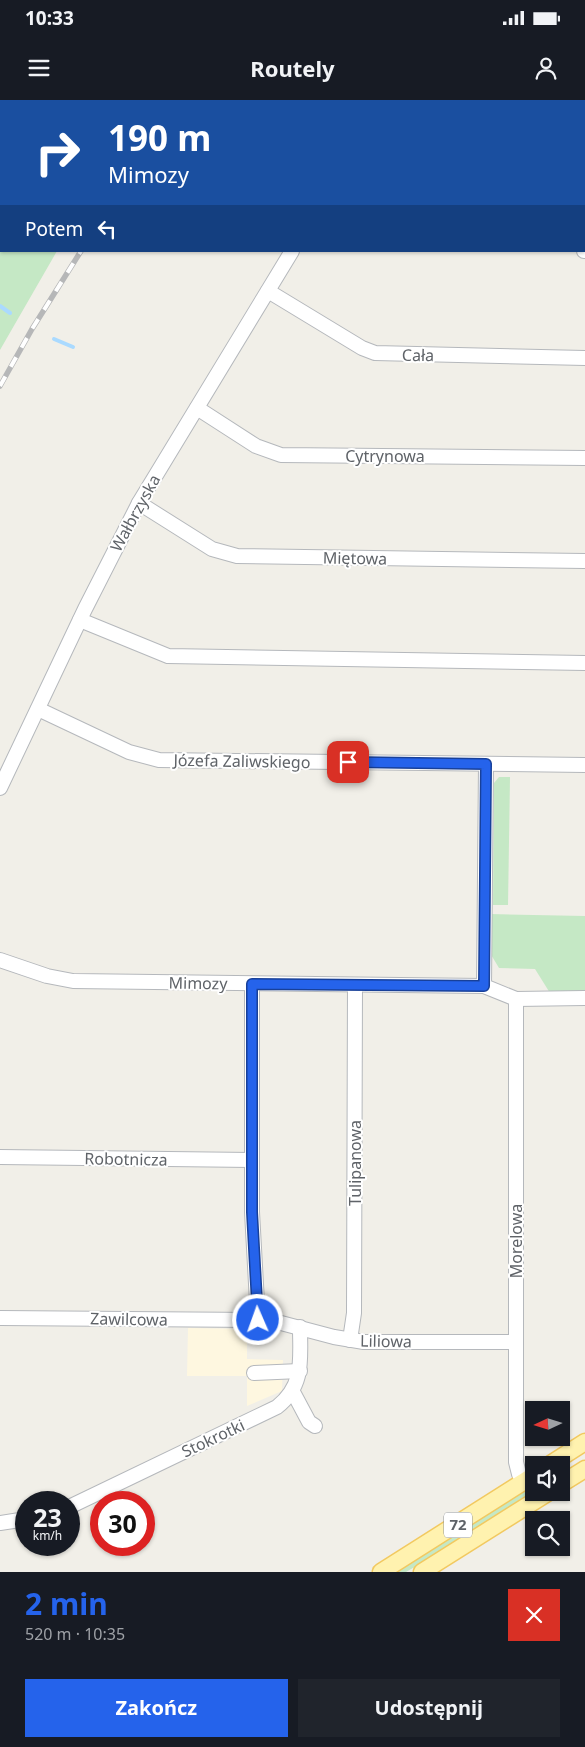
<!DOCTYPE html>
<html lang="pl">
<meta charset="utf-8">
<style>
body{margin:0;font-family:"Noto Sans",sans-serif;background:#20242c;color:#f1f3f6;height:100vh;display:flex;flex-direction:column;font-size:19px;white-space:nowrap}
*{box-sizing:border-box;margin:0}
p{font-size:16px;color:#9ea1a6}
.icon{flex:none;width:28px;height:28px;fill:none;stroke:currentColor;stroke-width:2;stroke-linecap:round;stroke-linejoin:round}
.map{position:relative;height:1472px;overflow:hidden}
.sheet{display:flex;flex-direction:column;background:#171b24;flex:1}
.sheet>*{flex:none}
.hud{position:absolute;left:0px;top:0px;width:585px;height:152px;box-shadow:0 1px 4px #0004;background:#1a4fa0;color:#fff;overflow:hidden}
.needle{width:32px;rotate:266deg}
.controls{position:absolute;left:525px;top:1301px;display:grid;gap:10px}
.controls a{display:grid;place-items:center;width:45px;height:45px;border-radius:0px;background:#171b24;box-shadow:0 1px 4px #0004;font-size:25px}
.speed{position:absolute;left:15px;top:1391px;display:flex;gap:10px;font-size:25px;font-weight:700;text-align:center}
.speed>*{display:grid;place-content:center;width:65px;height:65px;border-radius:50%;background:#171b24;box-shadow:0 1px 4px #0004;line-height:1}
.speed small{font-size:12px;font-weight:400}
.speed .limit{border:8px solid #d22;background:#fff;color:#111}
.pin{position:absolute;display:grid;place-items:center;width:42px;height:42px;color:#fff;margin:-21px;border-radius:10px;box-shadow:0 2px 8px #0006}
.me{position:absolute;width:55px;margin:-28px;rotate:358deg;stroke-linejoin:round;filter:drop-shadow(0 0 4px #0008)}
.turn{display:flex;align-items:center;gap:18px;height:105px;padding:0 25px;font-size:22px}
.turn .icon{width:65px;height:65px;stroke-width:2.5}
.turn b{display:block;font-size:35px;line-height:42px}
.then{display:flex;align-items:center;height:48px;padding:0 25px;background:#0003;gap:10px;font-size:19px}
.round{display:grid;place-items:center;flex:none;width:52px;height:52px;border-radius:0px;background:#20242c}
.head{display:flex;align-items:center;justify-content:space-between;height:85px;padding:0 25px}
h1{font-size:30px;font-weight:700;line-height:38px;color:#2563eb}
.action{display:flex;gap:10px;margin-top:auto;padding:10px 25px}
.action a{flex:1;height:58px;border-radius:0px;background:#2563eb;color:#fff;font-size:20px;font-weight:700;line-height:58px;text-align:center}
.action a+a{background:#20242c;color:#f1f3f6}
.status{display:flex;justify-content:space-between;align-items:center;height:35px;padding:0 25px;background:#171b24;direction:ltr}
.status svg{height:14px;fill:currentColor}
header{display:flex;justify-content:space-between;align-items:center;height:65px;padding:0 25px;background:#171b24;font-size:22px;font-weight:700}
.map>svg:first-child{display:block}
.commercial{fill:#fef7e0}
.green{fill:#c5e8c5}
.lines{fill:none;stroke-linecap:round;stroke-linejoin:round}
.stream{stroke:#aadaff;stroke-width:4}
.minor-casing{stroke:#b5b8bc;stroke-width:16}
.major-casing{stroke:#f2c960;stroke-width:19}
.minor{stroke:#fff;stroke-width:14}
.major{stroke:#fff2af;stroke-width:16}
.rail-casing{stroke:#b6b7b8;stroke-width:5.5}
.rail{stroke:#fff;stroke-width:4;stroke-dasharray:11;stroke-linecap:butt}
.route-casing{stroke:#184099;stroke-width:12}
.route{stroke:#2563eb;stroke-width:9}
.labels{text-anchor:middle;stroke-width:4;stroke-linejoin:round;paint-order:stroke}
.shield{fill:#fff;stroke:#8f9295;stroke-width:1}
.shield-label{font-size:15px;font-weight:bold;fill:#5f6368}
.street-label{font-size:16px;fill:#5f6368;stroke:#fff}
</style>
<div class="status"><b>10:33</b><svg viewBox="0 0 49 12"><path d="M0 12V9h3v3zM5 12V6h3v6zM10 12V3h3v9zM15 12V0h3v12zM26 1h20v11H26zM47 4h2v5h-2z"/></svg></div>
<header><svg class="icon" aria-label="menu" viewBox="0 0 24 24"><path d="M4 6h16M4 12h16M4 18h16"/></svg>Routely<svg class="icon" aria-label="person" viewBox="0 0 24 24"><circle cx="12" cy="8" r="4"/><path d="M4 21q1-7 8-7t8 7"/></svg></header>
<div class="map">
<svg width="585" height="1472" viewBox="0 0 585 1472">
<rect width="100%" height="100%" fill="#f1efe8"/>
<path class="commercial" d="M188,1228L244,1229L247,1233V1259L283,1260L282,1291L247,1306V1276H187Z"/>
<g class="green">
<path d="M0,0H176L1,1V151H57L0,250Z"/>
<path d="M499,677H510L508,805H493L494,683Z"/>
<path d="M490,814L585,816V893H550L535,869L499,868L490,853Z"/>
<path d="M534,1384V1390L528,1394L452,1445L406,1472H395Z"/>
</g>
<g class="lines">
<g class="stream">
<path d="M0,206L10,213"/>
<path d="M54,239L73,247"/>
</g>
<g class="minor-casing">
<g id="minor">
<path d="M410,1L411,0"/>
<path d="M584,151H585"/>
<path d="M268,191L362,248L375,253L585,258"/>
<path d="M197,308L256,346L281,355L585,358"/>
<path d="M139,403L212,449L237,456L585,461"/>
<path d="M80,520L168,556L585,563"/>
<path d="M38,609L129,652L159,660L585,665"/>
<path d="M0,688L85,509L139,403L292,151"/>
<path d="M0,860L47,876L73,881L484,886L516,899L585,898"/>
<path d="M252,884V1112L258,1220"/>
<path d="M484,886L486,664"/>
<path d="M516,899V1362L519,1374L523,1382"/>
<path d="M0,1057L252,1060"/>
<path d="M0,1218L258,1220L281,1223L334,1237L364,1242H516"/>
<path d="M350,1240L354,1213L355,885"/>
<path d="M254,1273L300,1271"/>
<path d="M293,1292L309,1322L315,1326"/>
<path d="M69,1407L277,1307C305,1285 300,1259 300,1227"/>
<path d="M0,1423L26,1419"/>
</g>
</g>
<g class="major-casing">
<g id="major">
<path d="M549,1365L585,1342"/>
<path d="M561,1384L585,1369"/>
<path d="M381,1472L534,1375"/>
<path d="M422,1472L549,1392"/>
</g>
</g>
<use href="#minor" class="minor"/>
<use href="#major" class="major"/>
<g class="rail-casing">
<g id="rail">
<path d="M192,1L193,0"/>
<path d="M0,286L32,229L81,151"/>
</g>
</g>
<use href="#rail" class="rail"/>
</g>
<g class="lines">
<g class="route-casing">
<path id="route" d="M258,1220L252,1112V884L484,886L486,664L348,662"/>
</g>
<use href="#route" class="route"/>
</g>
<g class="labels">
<rect class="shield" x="444" y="1412.5" width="28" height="25" rx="4"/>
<g class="shield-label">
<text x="458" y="1430">72</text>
</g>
<g class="street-label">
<text transform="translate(418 255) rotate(1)" y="6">Cała</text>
<text x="385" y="362">Cytrynowa</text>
<text transform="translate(135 413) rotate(-61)" y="6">Wałbrzyska</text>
<text transform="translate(355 458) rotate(1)" y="6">Miętowa</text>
<text transform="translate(242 661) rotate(1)" y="6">Józefa Zaliwskiego</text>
<text transform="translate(198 883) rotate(1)" y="6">Mimozy</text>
<text transform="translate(126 1059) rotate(1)" y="6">Robotnicza</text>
<text transform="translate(355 1063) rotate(-90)" y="6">Tulipanowa</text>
<text transform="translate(516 1141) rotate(-90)" y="6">Morelowa</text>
<text transform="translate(129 1219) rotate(1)" y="6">Zawilcowa</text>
<text transform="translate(386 1241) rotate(1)" y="6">Liliowa</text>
<text transform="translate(213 1338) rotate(-25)" y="6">Stokrotki</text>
</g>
</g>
</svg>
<div class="controls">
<a><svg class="needle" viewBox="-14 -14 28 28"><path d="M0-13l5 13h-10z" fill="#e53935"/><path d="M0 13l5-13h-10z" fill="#9ea1a6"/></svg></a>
<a><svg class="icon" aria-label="sound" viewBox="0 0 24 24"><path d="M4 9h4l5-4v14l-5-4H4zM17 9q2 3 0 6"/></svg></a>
<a><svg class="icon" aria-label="search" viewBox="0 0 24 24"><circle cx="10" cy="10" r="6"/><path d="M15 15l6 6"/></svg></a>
</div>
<div class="speed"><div>23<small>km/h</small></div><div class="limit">30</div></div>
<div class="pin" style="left:348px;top:662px;background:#d93025"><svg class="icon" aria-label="arrive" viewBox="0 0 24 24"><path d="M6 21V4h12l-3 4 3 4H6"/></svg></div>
<svg class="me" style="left:258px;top:1220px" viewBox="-20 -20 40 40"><circle r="17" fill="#2563eb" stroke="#fff" stroke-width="3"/><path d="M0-11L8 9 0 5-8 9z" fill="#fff"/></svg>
<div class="hud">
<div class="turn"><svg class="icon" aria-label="right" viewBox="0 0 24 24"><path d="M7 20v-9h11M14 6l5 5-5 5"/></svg><div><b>190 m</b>Mimozy</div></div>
<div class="then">Potem<svg class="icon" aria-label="left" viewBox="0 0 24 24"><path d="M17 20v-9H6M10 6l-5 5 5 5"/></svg></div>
</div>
</div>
<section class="sheet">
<div class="head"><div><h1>2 min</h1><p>520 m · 10:35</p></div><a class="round" style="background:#d93025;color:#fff"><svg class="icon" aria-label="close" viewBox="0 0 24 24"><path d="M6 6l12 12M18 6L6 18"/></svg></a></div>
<div class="action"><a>Zakończ</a><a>Udostępnij</a></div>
</section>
